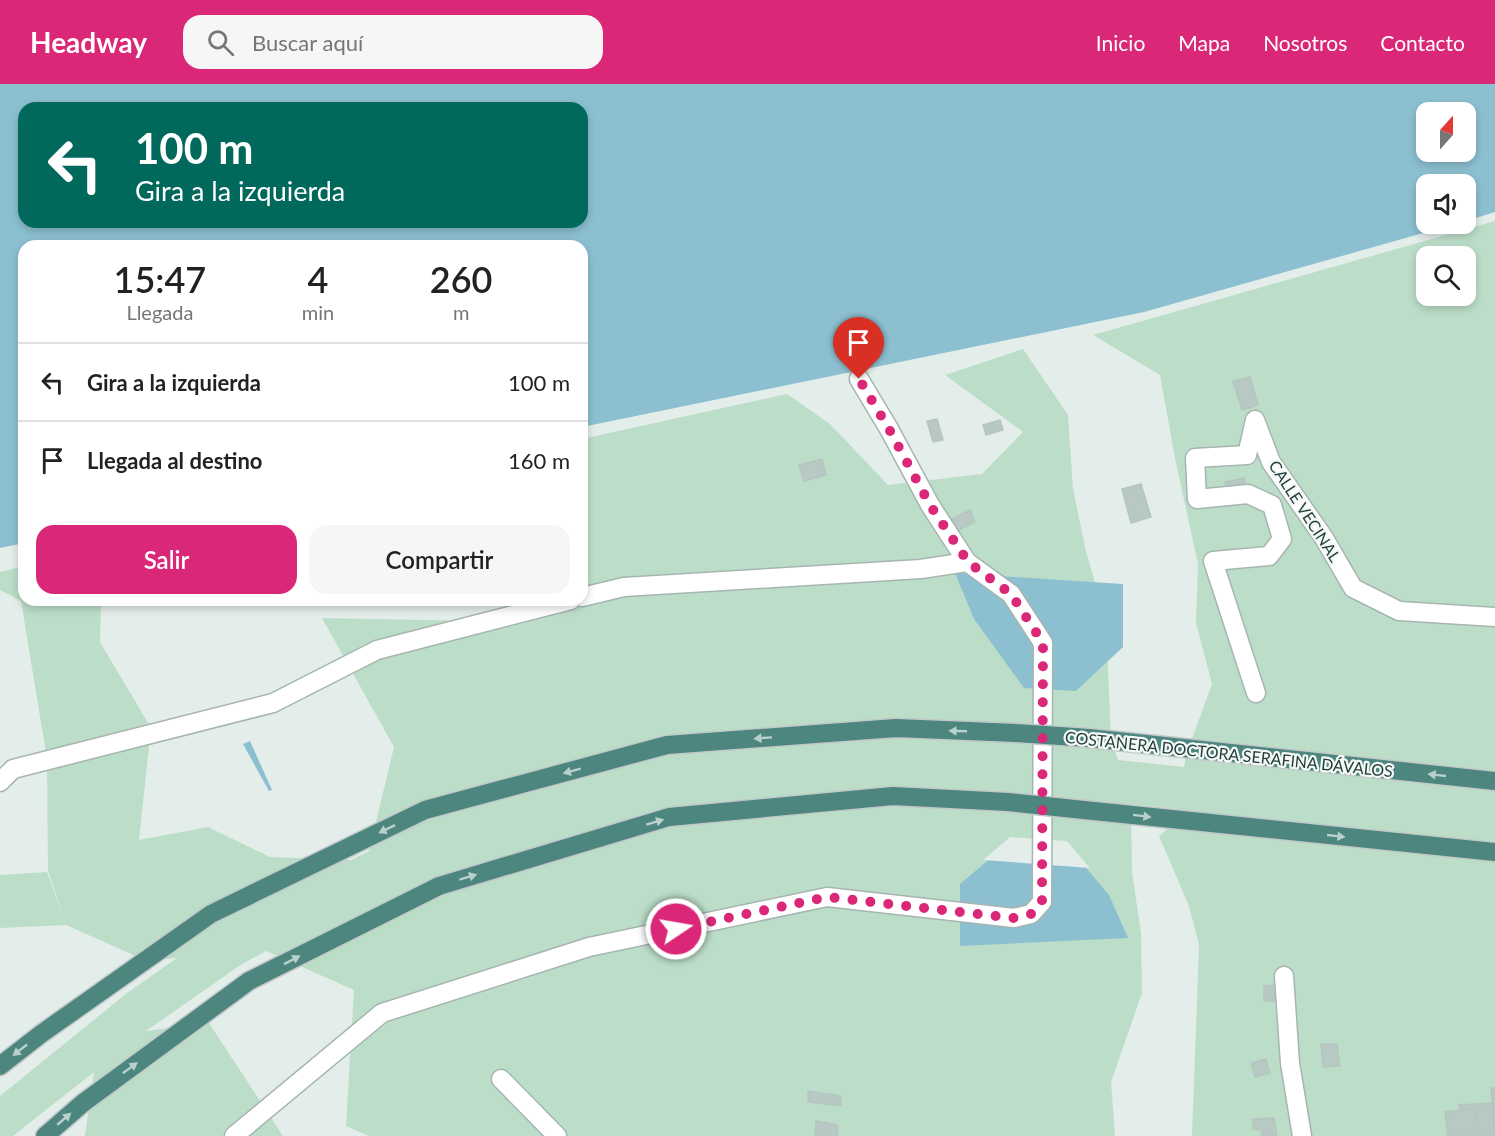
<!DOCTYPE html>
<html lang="es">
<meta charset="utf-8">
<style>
body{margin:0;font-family:Lato,sans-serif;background:#f6f6f6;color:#222;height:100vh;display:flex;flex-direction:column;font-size:22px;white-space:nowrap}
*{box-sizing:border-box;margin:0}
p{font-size:20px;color:#767676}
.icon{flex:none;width:33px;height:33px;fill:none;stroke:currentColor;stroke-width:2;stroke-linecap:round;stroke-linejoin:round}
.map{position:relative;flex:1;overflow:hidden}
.sheet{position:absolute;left:18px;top:156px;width:570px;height:366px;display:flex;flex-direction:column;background:#fff;border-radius:18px;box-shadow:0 3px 9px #0003}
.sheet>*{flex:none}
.banner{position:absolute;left:18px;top:18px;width:570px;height:126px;border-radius:18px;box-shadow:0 3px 9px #0003;background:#00695c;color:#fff;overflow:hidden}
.needle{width:39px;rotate:21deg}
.controls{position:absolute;left:1416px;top:18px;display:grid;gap:12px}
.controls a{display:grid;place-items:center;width:60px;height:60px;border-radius:12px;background:#fff;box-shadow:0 3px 9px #0003;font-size:30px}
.pin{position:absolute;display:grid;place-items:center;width:51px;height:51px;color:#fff;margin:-62px -26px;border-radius:50% 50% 50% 0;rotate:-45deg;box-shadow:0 0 6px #0007}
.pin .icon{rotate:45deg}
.me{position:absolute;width:66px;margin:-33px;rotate:78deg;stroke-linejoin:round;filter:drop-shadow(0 0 4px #0008)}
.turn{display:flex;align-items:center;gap:21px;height:126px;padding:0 18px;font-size:27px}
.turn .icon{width:78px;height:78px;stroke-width:2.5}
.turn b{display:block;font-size:42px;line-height:51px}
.eta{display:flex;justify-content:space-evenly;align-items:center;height:102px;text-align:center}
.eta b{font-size:36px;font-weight:600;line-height:42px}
.action{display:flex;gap:12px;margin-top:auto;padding:12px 18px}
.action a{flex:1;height:69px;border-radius:18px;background:#db2777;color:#fff;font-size:24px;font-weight:600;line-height:69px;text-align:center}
.action a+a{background:#f6f6f6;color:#222}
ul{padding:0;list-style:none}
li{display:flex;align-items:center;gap:18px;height:78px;padding:0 18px;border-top:2px solid #e0e0e0}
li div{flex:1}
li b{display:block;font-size:22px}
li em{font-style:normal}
header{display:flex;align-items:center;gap:36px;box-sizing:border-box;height:84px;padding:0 30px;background:#db2777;color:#fff}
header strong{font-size:28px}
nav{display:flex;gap:33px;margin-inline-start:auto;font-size:21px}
.search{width:420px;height:54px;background:#f6f6f6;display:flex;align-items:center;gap:15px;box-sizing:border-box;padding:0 21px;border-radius:18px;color:#767676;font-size:22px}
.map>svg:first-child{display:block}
.green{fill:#bcdec9;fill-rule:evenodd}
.water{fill:#8cc0d1;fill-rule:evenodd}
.pier{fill:#e3ede9}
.building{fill:#b8c8c3;stroke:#b5c6c1;stroke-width:1.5}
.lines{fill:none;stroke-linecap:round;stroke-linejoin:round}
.minor-casing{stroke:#a6b5b1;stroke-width:21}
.trunk-casing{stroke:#c1c9c8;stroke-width:21}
.minor{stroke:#fff;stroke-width:18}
.trunk{stroke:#4c867e;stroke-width:18}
.trunk-bridge-casing{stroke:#c1c9c8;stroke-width:21;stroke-linecap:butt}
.trunk-bridge{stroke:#4c867e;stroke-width:18}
.oneway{fill:#b9d1cd}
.route{stroke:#db2777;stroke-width:10;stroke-dasharray:0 18}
.labels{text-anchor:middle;stroke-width:4.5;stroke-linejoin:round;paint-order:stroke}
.street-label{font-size:16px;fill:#233e39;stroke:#f4f9f7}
</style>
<header>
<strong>Headway</strong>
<div class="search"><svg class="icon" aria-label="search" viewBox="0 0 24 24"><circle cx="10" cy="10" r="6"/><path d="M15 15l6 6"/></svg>Buscar aquí</div>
<nav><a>Inicio</a><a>Mapa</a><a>Nosotros</a><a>Contacto</a></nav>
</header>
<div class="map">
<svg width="1495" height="1052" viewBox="0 0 1495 1052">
<rect width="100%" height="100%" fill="#e3ede9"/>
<path class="green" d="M1495,137V1052H1192L1199,861L1189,822L1159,752L1176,738L1178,725L1131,720L1132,789L1141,849L1142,909L1111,998L1115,1052H369L346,1042L354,906L266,867L242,880L146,947L209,939L283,1052H85L94,988L13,1052H0V1012L127,909L177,874L147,877L66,841L0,844V791L47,788L65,838L48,787L47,675L21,517L0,506V488L24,482V516H101L100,558L151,644L139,756L208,743L270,773L351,776L369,767L394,663L322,534L479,537L582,516V477L586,421H582V355L787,310L830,340L888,401L982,390L1023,348L945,291L1023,265L1068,331L1073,405L1086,468L1106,535L1111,656L1118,676L1184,683L1186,671L1212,600L1196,539L1198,480L1175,374L1160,291L1093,251ZM1426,172H1466V212H1426Z"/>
<g class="water">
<path d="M0,0H1495V128L1466,137V100H1426V140H1455L1144,228L582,343V162H24V459L0,464ZM24,24H582V138H24ZM1426,28H1466V68H1426Z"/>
<path d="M955,489L1123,500V563L1076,607L1024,604L974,535Z"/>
<path d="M250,657L272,706L269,707L243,660Z"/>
<path d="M1012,756L1066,760L1109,811L1128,854L960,862V800Z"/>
</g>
<path class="pier" d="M1010,753L1067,757L1090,784L983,776Z"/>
<g class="building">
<path d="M1250,293L1258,321L1242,326L1233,297Z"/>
<path d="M937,335L943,356L933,358L927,337Z"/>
<path d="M1000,336L1003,346L986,351L983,341Z"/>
<path d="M822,375L826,391L804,397L799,381Z"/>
<path d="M1244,394L1248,410L1229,414L1225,398Z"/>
<path d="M1141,400L1151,433L1131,439L1122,405Z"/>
<path d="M970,426L975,438L957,447L951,435Z"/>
<path d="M1264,901L1276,902L1275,917H1264Z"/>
<path d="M1321,960H1337L1340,982L1323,983Z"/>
<path d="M1266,975L1270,989L1255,993L1251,979Z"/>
<path d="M1491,1004H1495V1040L1494,1041Z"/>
<path d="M808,1007L841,1012V1022L808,1018Z"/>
<path d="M1492,1019L1495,1052H1461L1459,1021Z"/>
<path d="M1476,1024L1479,1052H1448L1445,1028Z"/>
<path d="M1274,1034L1277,1052H1261L1263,1046L1253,1045V1035Z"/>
<path d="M816,1037L837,1041L838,1052H815Z"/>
</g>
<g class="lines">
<g class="minor-casing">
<g id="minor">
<path d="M582,513L624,503L921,485L967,478"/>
<path d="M1256,609L1213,477L1269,472L1282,455L1272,421L1248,410L1197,415L1195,374L1247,371L1255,336L1271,378L1324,454L1353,504L1399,527L1495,533"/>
<path d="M0,698L13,685L273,619L377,566L571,516"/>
<path d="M1284,892L1290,979L1302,1052"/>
<path d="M501,995L557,1052"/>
<path d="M234,1052L382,929L589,863L827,813L1014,834L1031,830L1042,818L1043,559L1011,510L967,478L930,421L889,345L859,295"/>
</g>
</g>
<g class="trunk-casing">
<g id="trunk">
<path d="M1089,654L1495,697"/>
<path d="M1084,726L1495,768"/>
<path d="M0,982L41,950L211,830L425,726L667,661L896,644L1016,649"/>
<path d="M45,1052L83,1019L249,897L439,802L669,733L893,712L1008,718"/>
</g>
</g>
<use href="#minor" class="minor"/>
<use href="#trunk" class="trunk"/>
<g class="trunk-bridge-casing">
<g id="trunk-bridge">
<path d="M1016,649L1089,654"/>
<path d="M1008,718L1084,726"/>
</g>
</g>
<use href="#trunk-bridge" class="trunk-bridge"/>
</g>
<defs><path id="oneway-solid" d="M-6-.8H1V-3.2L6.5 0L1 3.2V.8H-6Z" transform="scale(1.5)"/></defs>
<g class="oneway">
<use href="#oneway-solid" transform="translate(958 647) rotate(-178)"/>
<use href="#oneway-solid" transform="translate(763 654) rotate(176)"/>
<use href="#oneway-solid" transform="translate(572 687) rotate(165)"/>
<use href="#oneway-solid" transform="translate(1437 691) rotate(-174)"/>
<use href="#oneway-solid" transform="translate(1142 732) rotate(7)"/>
<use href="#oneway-solid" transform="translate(655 738) rotate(-17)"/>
<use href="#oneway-solid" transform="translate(387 745) rotate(154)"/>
<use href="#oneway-solid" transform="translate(1336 752) rotate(6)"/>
<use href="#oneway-solid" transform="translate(468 793) rotate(-17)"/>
<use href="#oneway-solid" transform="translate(292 876) rotate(-27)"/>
<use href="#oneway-solid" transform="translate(20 966) rotate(142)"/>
<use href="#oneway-solid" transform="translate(130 984) rotate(-36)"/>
<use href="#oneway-solid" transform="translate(64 1035) rotate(-41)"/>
</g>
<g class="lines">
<path class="route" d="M676,845L827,813L1014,834L1031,830L1042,818L1043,559L1011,510L968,478L930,421L889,345L859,295"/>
</g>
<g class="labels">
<g class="street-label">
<text transform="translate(1305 427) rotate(57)" y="6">CALLE VECINAL</text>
<text transform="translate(1229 670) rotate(6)" y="6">COSTANERA DOCTORA SERAFINA DÁVALOS</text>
</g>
</g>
</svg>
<div class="controls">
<a><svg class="needle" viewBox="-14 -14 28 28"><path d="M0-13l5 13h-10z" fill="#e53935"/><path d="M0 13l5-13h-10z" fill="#767676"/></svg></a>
<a><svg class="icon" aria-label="sound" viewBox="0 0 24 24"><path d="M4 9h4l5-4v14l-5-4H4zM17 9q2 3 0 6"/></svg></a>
<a><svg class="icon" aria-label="search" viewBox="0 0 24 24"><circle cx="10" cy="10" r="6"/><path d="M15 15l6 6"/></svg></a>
</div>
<div class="pin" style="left:859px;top:295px;background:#d93025"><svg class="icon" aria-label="arrive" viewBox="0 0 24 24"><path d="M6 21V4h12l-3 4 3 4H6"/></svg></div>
<svg class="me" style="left:676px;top:845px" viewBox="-20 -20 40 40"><circle r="17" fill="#db2777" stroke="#fff" stroke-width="3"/><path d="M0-11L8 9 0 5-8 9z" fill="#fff"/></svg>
<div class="banner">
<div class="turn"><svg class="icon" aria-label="left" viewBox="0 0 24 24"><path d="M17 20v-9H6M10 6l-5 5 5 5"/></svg><div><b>100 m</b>Gira a la izquierda</div></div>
</div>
<section class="sheet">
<div class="eta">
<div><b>15:47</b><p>Llegada</p></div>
<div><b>4</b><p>min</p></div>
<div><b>260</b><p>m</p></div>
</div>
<ul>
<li><svg class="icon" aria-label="left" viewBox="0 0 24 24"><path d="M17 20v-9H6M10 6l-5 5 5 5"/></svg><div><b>Gira a la izquierda</b></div><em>100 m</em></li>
<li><svg class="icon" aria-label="arrive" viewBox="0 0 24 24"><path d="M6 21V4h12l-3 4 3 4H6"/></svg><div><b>Llegada al destino</b></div><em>160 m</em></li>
</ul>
<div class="action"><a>Salir</a><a>Compartir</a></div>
</section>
</div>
